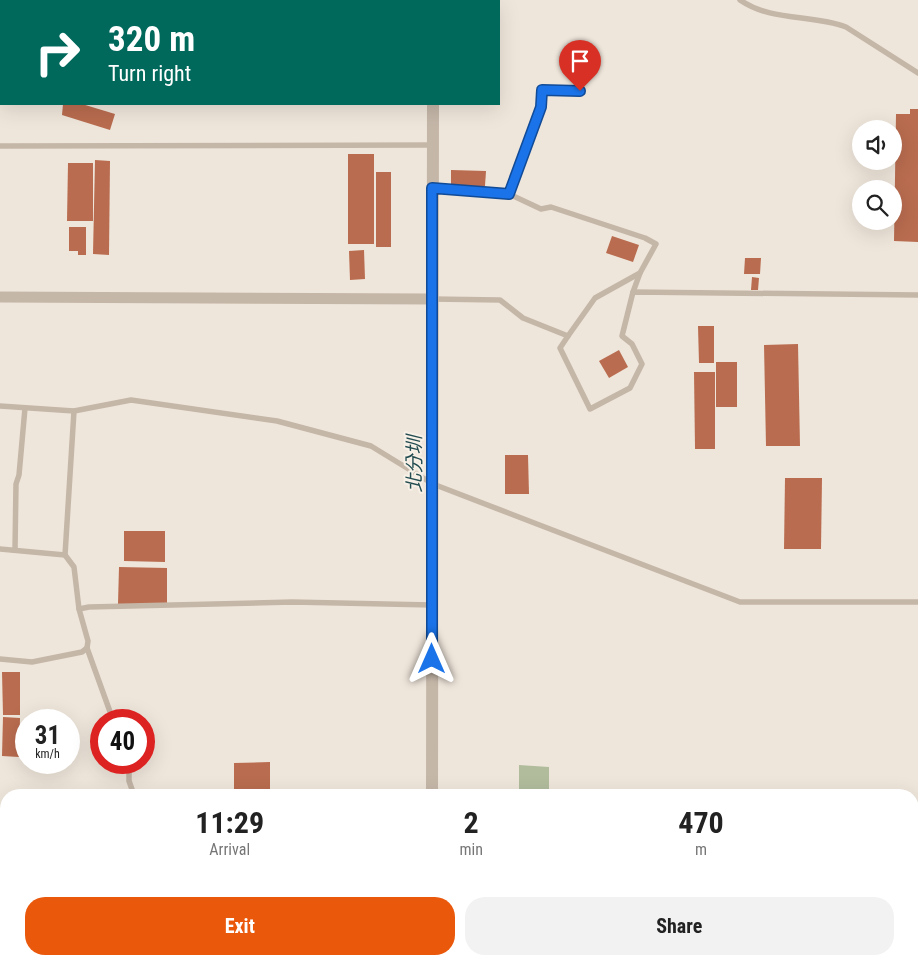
<!DOCTYPE html>
<meta charset="utf-8">
<style>
body{margin:0;font-family:"Roboto Condensed","Noto Sans TC",sans-serif;background:#f2f2f2;color:#222;height:100vh;display:flex;flex-direction:column;font-size:19px;white-space:nowrap}
*{box-sizing:border-box;margin:0}
p{font-size:16px;color:#767676}
.icon{flex:none;width:28px;height:28px;fill:none;stroke:currentColor;stroke-width:2;stroke-linecap:round;stroke-linejoin:round}
.map{position:relative;flex:1;overflow:hidden}
.sheet{position:absolute;left:0px;top:789px;width:919px;height:176px;display:flex;flex-direction:column;background:#fff;border-radius:20px 20px 0 0;box-shadow:0 5px 20px #0002}
.sheet>*{flex:none}
.guide{position:absolute;left:0px;top:0px;width:500px;height:105px;box-shadow:0 5px 20px #0002;background:#00695c;color:#fff;overflow:hidden}
.tools{position:absolute;left:852px;top:120px;display:grid;gap:10px}
.tools a{display:grid;place-items:center;width:50px;height:50px;border-radius:50%;background:#fff;box-shadow:0 5px 20px #0002;font-size:25px}
.speed{position:absolute;left:15px;top:709px;display:flex;gap:10px;font-size:25px;font-weight:700;text-align:center}
.speed>*{display:grid;place-content:center;width:65px;height:65px;border-radius:50%;background:#fff;box-shadow:0 5px 20px #0002;line-height:1}
.speed small{font-size:12px;font-weight:400}
.speed .limit{border:8px solid #d22;background:#fff;color:#111}
.pin{position:absolute;display:grid;place-items:center;width:42px;height:42px;color:#fff;margin:-51px -21px;border-radius:50% 50% 50% 0;rotate:-45deg;box-shadow:0 0 5px #0007}
.pin .icon{rotate:45deg}
.me{position:absolute;width:55px;margin:-28px;rotate:0deg;stroke-linejoin:round;filter:drop-shadow(0 0 4px #0008)}
.turn{display:flex;align-items:center;gap:18px;height:105px;padding:0 25px;font-size:22px}
.turn .icon{width:65px;height:65px;stroke-width:2.5}
.turn b{display:block;font-size:35px;line-height:42px}
.eta{display:flex;justify-content:space-evenly;align-items:center;height:85px;text-align:center}
.eta b{font-size:30px;font-weight:700;line-height:35px}
.cta{display:flex;gap:10px;margin-top:auto;padding:10px 25px}
.cta a{flex:1;height:58px;border-radius:20px;background:#ea580c;color:#fff;font-size:20px;font-weight:700;line-height:58px;text-align:center}
.cta a+a{background:#f2f2f2;color:#222}
.map>svg:first-child{display:block}
.green{fill:#b1bc9d}
.building{fill:#b96c4f}
.lines{fill:none;stroke-linecap:round;stroke-linejoin:round}
.service{stroke:#c5b7a8;stroke-width:5.5}
.minor{stroke:#c5b7a8;stroke-width:11}
.tertiary{stroke:#c5b7a8;stroke-width:12}
.route-casing{stroke:#114b97;stroke-width:12}
.route{stroke:#1a73e8;stroke-width:9}
.labels{text-anchor:middle;stroke-width:4;stroke-linejoin:round;paint-order:stroke}
.water-label{font-size:19px;font-style:italic;fill:#224c50;stroke:#f7f0e7}
</style>
<div class="map">
<svg width="918" height="964" viewBox="0 0 918 964">
<rect width="100%" height="100%" fill="#efe6db"/>
<path class="green" d="M519,765L549,767V795H519Z"/>
<g class="building">
<path d="M63,104H82L115,114L110,130L62,115Z"/>
<path d="M910,109H918V242L894,241L896,114H910Z"/>
<rect x="348" y="154" width="26" height="90"/>
<path d="M95,160L110,161L109,255L93,254Z"/>
<path d="M68,163H93V221H67Z"/>
<path d="M451,170L486,171L485,186H451Z"/>
<rect x="376" y="172" width="15" height="75"/>
<path d="M69,227H86V255H78V251H69Z"/>
<path d="M612,236L639,245L633,262L606,253Z"/>
<path d="M364,250L365,279L350,280L349,251Z"/>
<path d="M745,258H761L760,274H744Z"/>
<path d="M752,277L759,278L758,290H751Z"/>
<path d="M698,326H714V363H699Z"/>
<path d="M798,344L800,446H766L764,345Z"/>
<path d="M619,350L628,367L609,378L599,361Z"/>
<rect x="716" y="362" width="21" height="45"/>
<path d="M694,372H715V449H695Z"/>
<path d="M505,455H528L529,494H505Z"/>
<path d="M785,478H822L821,549H784Z"/>
<path d="M124,531H165V562L124,561Z"/>
<path d="M119,567L167,568V604H118Z"/>
<path d="M2,672H20V715H3Z"/>
<path d="M3,717L20,718L19,757L2,756Z"/>
<path d="M270,762V795H234V763Z"/>
</g>
<g class="lines">
<g class="service">
<path d="M740,0C772,22 811,14 846,27L918,73"/>
<path d="M0,146L432,145"/>
<path d="M432,188L509,194L541,209L551,207L645,238L656,244L640,273L595,298L568,336"/>
<path d="M509,194L541,107L542,90L580,91"/>
<path d="M633,292L640,273"/>
<path d="M432,299L500,300L523,318L568,336L560,348L590,409L630,388L642,364L632,344L622,336L633,292L918,295"/>
<path d="M0,406L74,411L131,400L277,421L371,446L433,484L740,602H918"/>
<path d="M74,411L65,555L74,567L79,609"/>
<path d="M0,549L65,555"/>
<path d="M15,550L16,484L19,475L25,408"/>
<path d="M87,648L113,720"/>
<path d="M0,659L32,662L82,652L87,648L88,641L79,609L89,607L292,602L432,605"/>
<path d="M129,762V781L134,795"/>
<path d="M0,913H6"/>
</g>
<g class="minor">
<path d="M37,1V0"/>
<path d="M0,46H1"/>
<path d="M0,297L432,299"/>
<path d="M912,909H918"/>
</g>
<g class="tertiary">
<path d="M433,1V0"/>
<path d="M432,795L433,104"/>
<path d="M431,964V959"/>
</g>
</g>
<g class="lines">
<g class="route-casing">
<path id="route" d="M432,659V188L509,194L541,107L542,90L580,91"/>
</g>
<use href="#route" class="route"/>
</g>
<g class="labels">
<g class="water-label">
<text transform="translate(414 464) rotate(-90)" y="7">北分圳</text>
</g>
</g>
</svg>
<div class="tools">
<a><svg class="icon" aria-label="sound" viewBox="0 0 24 24"><path d="M4 9h4l5-4v14l-5-4H4zM17 9q2 3 0 6"/></svg></a>
<a><svg class="icon" aria-label="search" viewBox="0 0 24 24"><circle cx="10" cy="10" r="6"/><path d="M15 15l6 6"/></svg></a>
</div>
<div class="speed"><div>31<small>km/h</small></div><div class="limit">40</div></div>
<div class="pin" style="left:580px;top:91px;background:#d93025"><svg class="icon" aria-label="arrive" viewBox="0 0 24 24"><path d="M6 21V4h12l-3 4 3 4H6"/></svg></div>
<svg class="me" style="left:432px;top:659px" viewBox="-20 -20 40 40"><path d="M0-17L14 15 0 8-14 15z" fill="#1a73e8" stroke="#fff" stroke-width="4"/></svg>
<div class="guide">
<div class="turn"><svg class="icon" aria-label="right" viewBox="0 0 24 24"><path d="M7 20v-9h11M14 6l5 5-5 5"/></svg><div><b>320 m</b>Turn right</div></div>
</div>
<section class="sheet">
<div class="eta">
<div><b>11:29</b><p>Arrival</p></div>
<div><b>2</b><p>min</p></div>
<div><b>470</b><p>m</p></div>
</div>
<div class="cta"><a>Exit</a><a>Share</a></div>
</section>
</div>
